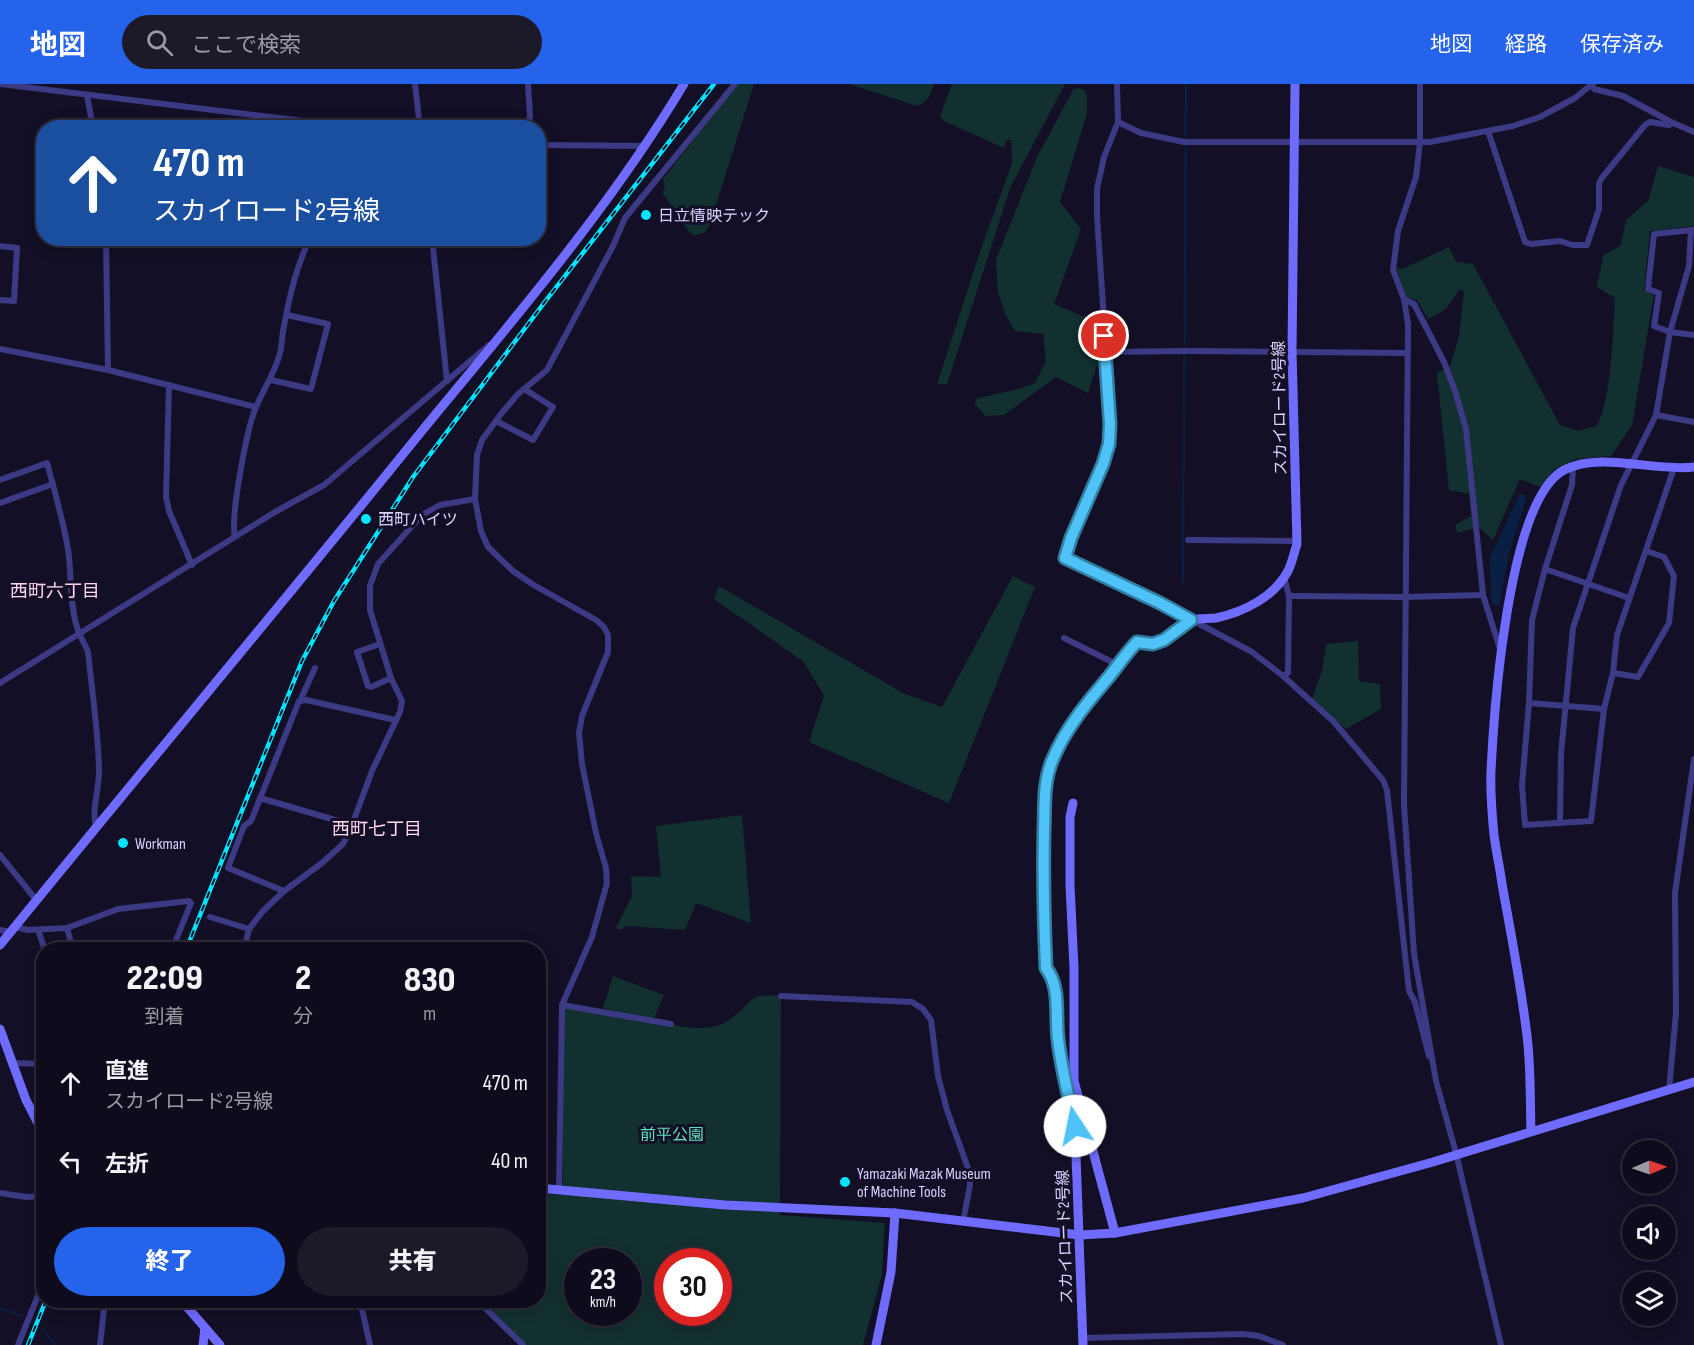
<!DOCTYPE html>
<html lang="ja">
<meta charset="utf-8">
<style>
body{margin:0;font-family:"Sofia Sans Condensed","Noto Sans JP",sans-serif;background:#1c1929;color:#f1f3f6;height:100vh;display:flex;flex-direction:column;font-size:22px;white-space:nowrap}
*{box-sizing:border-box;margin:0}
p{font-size:20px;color:#9b9ba3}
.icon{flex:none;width:33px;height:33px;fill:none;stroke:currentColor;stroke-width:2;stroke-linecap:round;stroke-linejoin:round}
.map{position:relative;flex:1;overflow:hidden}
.sheet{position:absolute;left:36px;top:858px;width:510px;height:366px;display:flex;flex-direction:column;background:#0e0b1c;border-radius:24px;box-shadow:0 3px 15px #0003,0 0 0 2px #2e2b3b}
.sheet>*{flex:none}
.hud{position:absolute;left:36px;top:36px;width:510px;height:126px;border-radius:24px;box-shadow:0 3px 15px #0003,0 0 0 2px #2e2b3b;background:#1a4fa0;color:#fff;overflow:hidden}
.needle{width:39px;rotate:88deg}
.buttons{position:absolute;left:1622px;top:1056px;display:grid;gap:12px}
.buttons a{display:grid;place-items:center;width:54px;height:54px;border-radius:50%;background:#0e0b1c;box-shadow:0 3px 15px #0003,0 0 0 2px #2e2b3b;font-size:30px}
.speed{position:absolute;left:564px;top:1164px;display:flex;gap:12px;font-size:30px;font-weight:700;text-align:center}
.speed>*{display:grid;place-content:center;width:78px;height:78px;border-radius:50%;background:#0e0b1c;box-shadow:0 3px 15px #0003,0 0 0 2px #2e2b3b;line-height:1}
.speed small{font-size:15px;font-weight:400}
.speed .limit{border:9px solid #d22;background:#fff;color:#111}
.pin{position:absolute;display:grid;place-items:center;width:51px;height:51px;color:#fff;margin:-26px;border:3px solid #fff;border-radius:50%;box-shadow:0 2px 6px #0007}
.me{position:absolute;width:66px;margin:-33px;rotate:349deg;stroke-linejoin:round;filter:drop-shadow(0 0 4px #0008)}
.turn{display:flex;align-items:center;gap:21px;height:126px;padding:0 18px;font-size:27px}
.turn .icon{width:78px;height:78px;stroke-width:2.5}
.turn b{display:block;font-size:42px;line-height:51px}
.eta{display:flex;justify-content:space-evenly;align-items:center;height:102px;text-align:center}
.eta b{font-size:36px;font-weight:800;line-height:42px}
.cta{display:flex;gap:12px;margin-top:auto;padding:12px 18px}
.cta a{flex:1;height:69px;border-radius:36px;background:#2563eb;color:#fff;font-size:24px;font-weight:800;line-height:69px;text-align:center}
.cta a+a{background:#1c1929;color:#f1f3f6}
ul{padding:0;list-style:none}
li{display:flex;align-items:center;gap:18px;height:78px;padding:0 18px}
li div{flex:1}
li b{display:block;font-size:22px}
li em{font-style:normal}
header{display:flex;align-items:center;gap:36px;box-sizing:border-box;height:84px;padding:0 30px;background:#2563eb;color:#fff}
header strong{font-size:28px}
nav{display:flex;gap:33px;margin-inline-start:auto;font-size:21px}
.search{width:420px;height:54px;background:#1c1929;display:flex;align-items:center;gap:15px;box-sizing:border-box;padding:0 21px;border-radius:33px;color:#9b9ba3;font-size:22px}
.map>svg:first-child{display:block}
.green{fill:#12302f;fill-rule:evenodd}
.water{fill:#0a1f44}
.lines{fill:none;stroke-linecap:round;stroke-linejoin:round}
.stream{stroke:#0a1f44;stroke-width:2}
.street{stroke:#3d3a85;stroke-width:6}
.secondary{stroke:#6f6bff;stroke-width:9}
.rail-casing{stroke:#00e5ff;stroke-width:4.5}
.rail{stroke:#130f26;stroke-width:2;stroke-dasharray:7;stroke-linecap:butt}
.route-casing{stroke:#337fa1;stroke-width:15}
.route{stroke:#4fc3f7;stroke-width:10}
.poi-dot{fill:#00e5ff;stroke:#130f26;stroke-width:2}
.labels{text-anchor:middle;stroke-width:6;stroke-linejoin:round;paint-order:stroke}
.poi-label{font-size:16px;fill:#d9d4ff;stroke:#130f26;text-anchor:start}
.street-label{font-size:16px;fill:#d9d4ff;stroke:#130f26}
.park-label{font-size:16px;fill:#5fe0c0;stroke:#130f26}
.neighbourhood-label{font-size:18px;fill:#ffd6f0;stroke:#130f26}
</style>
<header>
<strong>地図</strong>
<div class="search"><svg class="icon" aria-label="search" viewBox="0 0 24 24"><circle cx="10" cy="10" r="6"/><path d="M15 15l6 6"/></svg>ここで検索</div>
<nav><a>地図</a><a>経路</a><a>保存済み</a></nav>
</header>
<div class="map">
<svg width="1694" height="1261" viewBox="0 0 1694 1261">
<rect width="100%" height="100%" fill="#130f26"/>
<g class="green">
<path d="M737,0H754L710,140L704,149L694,151L690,149L662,108L665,104L663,95Z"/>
<path d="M849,0H934C931,10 927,19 917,22Z"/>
<path d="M952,0H1065L1010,104L947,300H937L982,162L1012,79L1011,56H1006L1004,64L944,37L940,32Z"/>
<path d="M1078,4L1084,6L1087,12V29L1060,118L1081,145L1054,220L1094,237L1102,266L1088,309L1056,293L1004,331L986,332L974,319L978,314L1019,305L1035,299L1046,277L1043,250L1015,247L1006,232L998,208L996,176L1037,73L1073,6Z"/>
<path d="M1658,82L1694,93V142L1650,147L1644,206L1654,211L1632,341L1611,372L1576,375L1555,385L1540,403L1520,395L1493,456L1479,443L1458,449L1455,441L1471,432L1469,410L1449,406L1437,289L1450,282L1459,253L1464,208L1460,205L1446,225L1428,235L1417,216L1406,213L1396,184L1402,185L1449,163L1456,178L1473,180L1560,341L1578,347L1597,342C1612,312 1613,249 1615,214L1597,203L1603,172L1621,161L1626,136L1648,117Z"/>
<path d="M1013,492L1035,503L949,719L809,658L824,612L804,578L714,515L719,502L903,609L942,623Z"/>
<path d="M1358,557L1359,597L1380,600L1381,625L1346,645L1312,614L1322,587L1326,560Z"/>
<path d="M742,731L751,839L696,819L685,846L627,842L620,846L616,844L632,812L631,792L661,793L656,742Z"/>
<path d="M613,892L664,911L653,936C676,942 706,950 728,937C752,921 746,908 781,912L780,1131L885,1139L882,1190L863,1261H523L477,1217L538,1216L539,1110L563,1111L562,921L651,936L603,924ZM578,1178H628V1228H578ZM668,1178H718V1228H668Z"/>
</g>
<path class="water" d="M1520,409L1527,412L1509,470L1499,521H1492L1489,476Z"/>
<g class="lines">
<g class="stream">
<path d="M1183,497L1186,0"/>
<path d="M0,1224L22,1232"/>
<path d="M42,1244L55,1261"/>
</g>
<g class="street">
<path d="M0,0L336,41V44"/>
<path d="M415,0L420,44"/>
<path d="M1117,0L1118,38L1104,73L1097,105V132L1111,340C1107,387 1078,429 1065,474L1160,519L1252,568L1283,592L1288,589L1289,512L1284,493"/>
<path d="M1420,0V58L1416,93L1398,147L1393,186L1404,215L1408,240L1404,720L1414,870L1436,997L1456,1069L1501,1261"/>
<path d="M1592,0L1594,5L1623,12L1673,39L1694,48"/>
<path d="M87,11L93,44"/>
<path d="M1118,38L1141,49L1184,58H1430L1513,42L1540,33L1575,14L1592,0"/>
<path d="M527,44L530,32L528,0"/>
<path d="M1488,47L1525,158L1531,160L1560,157L1572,161H1587L1599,125V100L1601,95L1645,41L1650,38L1669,41L1673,39"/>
<path d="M538,61L645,62"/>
<path d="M1693,146L1654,150L1648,205L1659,209L1654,242L1670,248L1694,251"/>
<path d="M106,154L108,286"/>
<path d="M432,154L447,297"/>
<path d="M0,162L17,164L14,217L0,216"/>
<path d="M1404,215L1414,220L1444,278L1455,307L1466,345L1483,511L1500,565"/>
<path d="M0,265L108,286L256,323"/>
<path d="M1105,268L1188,267L1406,269"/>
<path d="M271,296L311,305L328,240L287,231"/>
<path d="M169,301L166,413L169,427L192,481"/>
<path d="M1656,331L1694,338"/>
<path d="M496,337L533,356L553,323L524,305"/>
<path d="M1573,383L1572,401L1545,485L1532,536L1529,619L1522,701L1525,741L1591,737L1604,625L1613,589L1617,551L1674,384"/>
<path d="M0,396L47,379C55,408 63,436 68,465C72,491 69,518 77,543C79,552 85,559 88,568C92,607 98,646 99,684C100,705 91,724 96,744"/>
<path d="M0,419L53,400"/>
<path d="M235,453C230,433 247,344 256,323C264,304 275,289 280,269C282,260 282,251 284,242C290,210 296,184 310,154"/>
<path d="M1188,456L1297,457"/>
<path d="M1545,485L1629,514"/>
<path d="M1289,512L1405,513L1483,511"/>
<path d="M1064,554L1118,581"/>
<path d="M380,560L357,568L368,602L371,603L391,594"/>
<path d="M1613,589L1638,593L1669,539L1674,492L1664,473L1646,467"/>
<path d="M1283,592L1333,637L1383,696L1387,706L1409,907L1415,918L1429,972"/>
<path d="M0,599L275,428L324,401L489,261"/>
<path d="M300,617L315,584"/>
<path d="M1529,619L1604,625"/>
<path d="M260,714L352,741"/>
<path d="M1560,739L1561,670L1573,544L1621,401L1656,331L1670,248L1689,182L1691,146"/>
<path d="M0,771L37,817"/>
<path d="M284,807L228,784L244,742L251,737L299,617L306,616L395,636"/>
<path d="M210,833L249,845"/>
<path d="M16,843L28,846L67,844L118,825L189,817L191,819L172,866"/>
<path d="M67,844L73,866"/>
<path d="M0,846L11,848"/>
<path d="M38,846L45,866"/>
<path d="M244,866L249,845L263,827L284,807L322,779L343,760L352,741L372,687L400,628L402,617L391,594L370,526V502L378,480L422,431L440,421L475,415"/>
<path d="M364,866L365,864"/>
<path d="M781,912L912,918L923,925L931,936L938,992L947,1026L969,1087L970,1101L963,1138"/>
<path d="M562,921L671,940"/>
<path d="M12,979L44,980"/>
<path d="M1669,1006L1676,929L1675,809L1694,675"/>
<path d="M1075,1045C1072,1015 1062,986 1058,957C1055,933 1061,903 1046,884L1043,791L1044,708L1052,679L1066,648L1088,616L1137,558L1153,560"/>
<path d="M559,1106L562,921L592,853L607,799L606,784L596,749L582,680L579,649L582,632L608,568V551L604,543L596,536L532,500L513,487L488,463L481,447L475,415L477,371L482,356L501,330L518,310L547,286L613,162L625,134L735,0"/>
<path d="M0,1109L26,1113L44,1112"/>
<path d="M362,1216V1225L370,1261"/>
<path d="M477,1216L523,1261"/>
<path d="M1083,1254L1243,1250L1259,1252L1283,1261"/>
<path d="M18,1261L44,1197"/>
<path d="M100,1261L105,1216"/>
</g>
<g class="secondary">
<path d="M1153,560C1167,555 1180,540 1193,536C1200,534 1208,535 1216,534C1244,528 1274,513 1288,487C1292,479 1294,469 1297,460L1292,267L1295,0"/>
<path d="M1073,719L1070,733V801L1074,884V997L1115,1149"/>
<path d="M0,861C139,690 282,520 421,348C513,236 609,125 684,0"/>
<path d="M0,945L26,1016L44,1051"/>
<path d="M1075,1045L1083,1261"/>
<path d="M1531,1047C1530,1016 1531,983 1527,952C1521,901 1511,850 1502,800C1500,784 1496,767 1494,751C1492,730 1490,708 1491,687C1494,626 1508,416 1564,386C1601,367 1654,388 1694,383"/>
<path d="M538,1104L725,1121L895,1129L1080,1151L1115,1149L1303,1114L1433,1078L1694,998"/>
<path d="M181,1216L220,1261"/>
<path d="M203,1261L205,1244"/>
<path d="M876,1261L891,1188L895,1129"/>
</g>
<g class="rail-casing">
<g id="rail">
<path d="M186,866L302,577L334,517L413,393L544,219L714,0"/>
<path d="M28,1261L46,1216"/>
</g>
</g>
<use href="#rail" class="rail"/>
</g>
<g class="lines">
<g class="route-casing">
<path id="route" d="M1075,1042C1069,1013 1061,984 1058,955C1055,932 1061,903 1046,884C1044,837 1043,792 1044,745C1045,722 1043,699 1052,677C1065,645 1086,620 1108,594C1118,582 1126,569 1137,558L1153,560L1164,556L1191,536L1160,519L1065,474L1071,454L1103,380L1109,360L1110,340L1104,252"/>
</g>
<use href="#route" class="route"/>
</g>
<g class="poi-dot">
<circle cx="646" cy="131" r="6"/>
<circle cx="366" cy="435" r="6"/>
<circle cx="123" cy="759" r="6"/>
<circle cx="845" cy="1098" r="6"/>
</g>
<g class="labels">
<g class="poi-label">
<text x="658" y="137">日立情映テック</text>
<text x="378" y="441">西町ハイツ</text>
<text x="135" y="765">Workman</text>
<text x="857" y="1095">Yamazaki Mazak Museum<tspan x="857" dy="18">of Machine Tools</tspan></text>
</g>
<g class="street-label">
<text transform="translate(1279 324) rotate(-91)" y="6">スカイロード2号線</text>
<text transform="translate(1064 1153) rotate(-92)" y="6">スカイロード2号線</text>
</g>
<g class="park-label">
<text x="672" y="1056">前平公園</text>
</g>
<g class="neighbourhood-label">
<text x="55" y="513">西町六丁目</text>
<text x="377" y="751">西町七丁目</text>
</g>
</g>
</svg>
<div class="buttons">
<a><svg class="needle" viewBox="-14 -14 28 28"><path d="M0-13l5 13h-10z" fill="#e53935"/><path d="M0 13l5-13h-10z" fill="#9b9ba3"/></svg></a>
<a><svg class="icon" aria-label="sound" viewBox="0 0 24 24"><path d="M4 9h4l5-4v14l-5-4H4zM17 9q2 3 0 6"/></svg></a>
<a><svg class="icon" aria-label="layers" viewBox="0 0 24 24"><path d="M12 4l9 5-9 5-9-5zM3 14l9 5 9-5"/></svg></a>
</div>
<div class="speed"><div>23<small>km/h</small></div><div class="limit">30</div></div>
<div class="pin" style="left:1104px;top:252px;background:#d93025"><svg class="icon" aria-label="arrive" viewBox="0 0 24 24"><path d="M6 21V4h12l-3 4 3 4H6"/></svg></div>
<svg class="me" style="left:1075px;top:1042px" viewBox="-20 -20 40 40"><circle r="19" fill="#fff"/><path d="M0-13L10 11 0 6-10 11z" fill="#4fc3f7"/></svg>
<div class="hud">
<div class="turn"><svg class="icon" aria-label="ahead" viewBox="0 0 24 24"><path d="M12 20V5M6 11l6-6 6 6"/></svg><div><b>470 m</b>スカイロード2号線</div></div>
</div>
<section class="sheet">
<div class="eta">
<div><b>22:09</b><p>到着</p></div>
<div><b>2</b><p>分</p></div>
<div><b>830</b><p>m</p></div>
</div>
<ul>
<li><svg class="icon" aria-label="ahead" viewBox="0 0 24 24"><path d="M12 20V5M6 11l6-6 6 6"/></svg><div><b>直進</b><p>スカイロード2号線</p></div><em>470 m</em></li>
<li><svg class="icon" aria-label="left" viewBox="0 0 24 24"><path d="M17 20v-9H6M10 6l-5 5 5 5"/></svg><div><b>左折</b></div><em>40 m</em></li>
</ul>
<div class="cta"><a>終了</a><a>共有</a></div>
</section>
</div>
